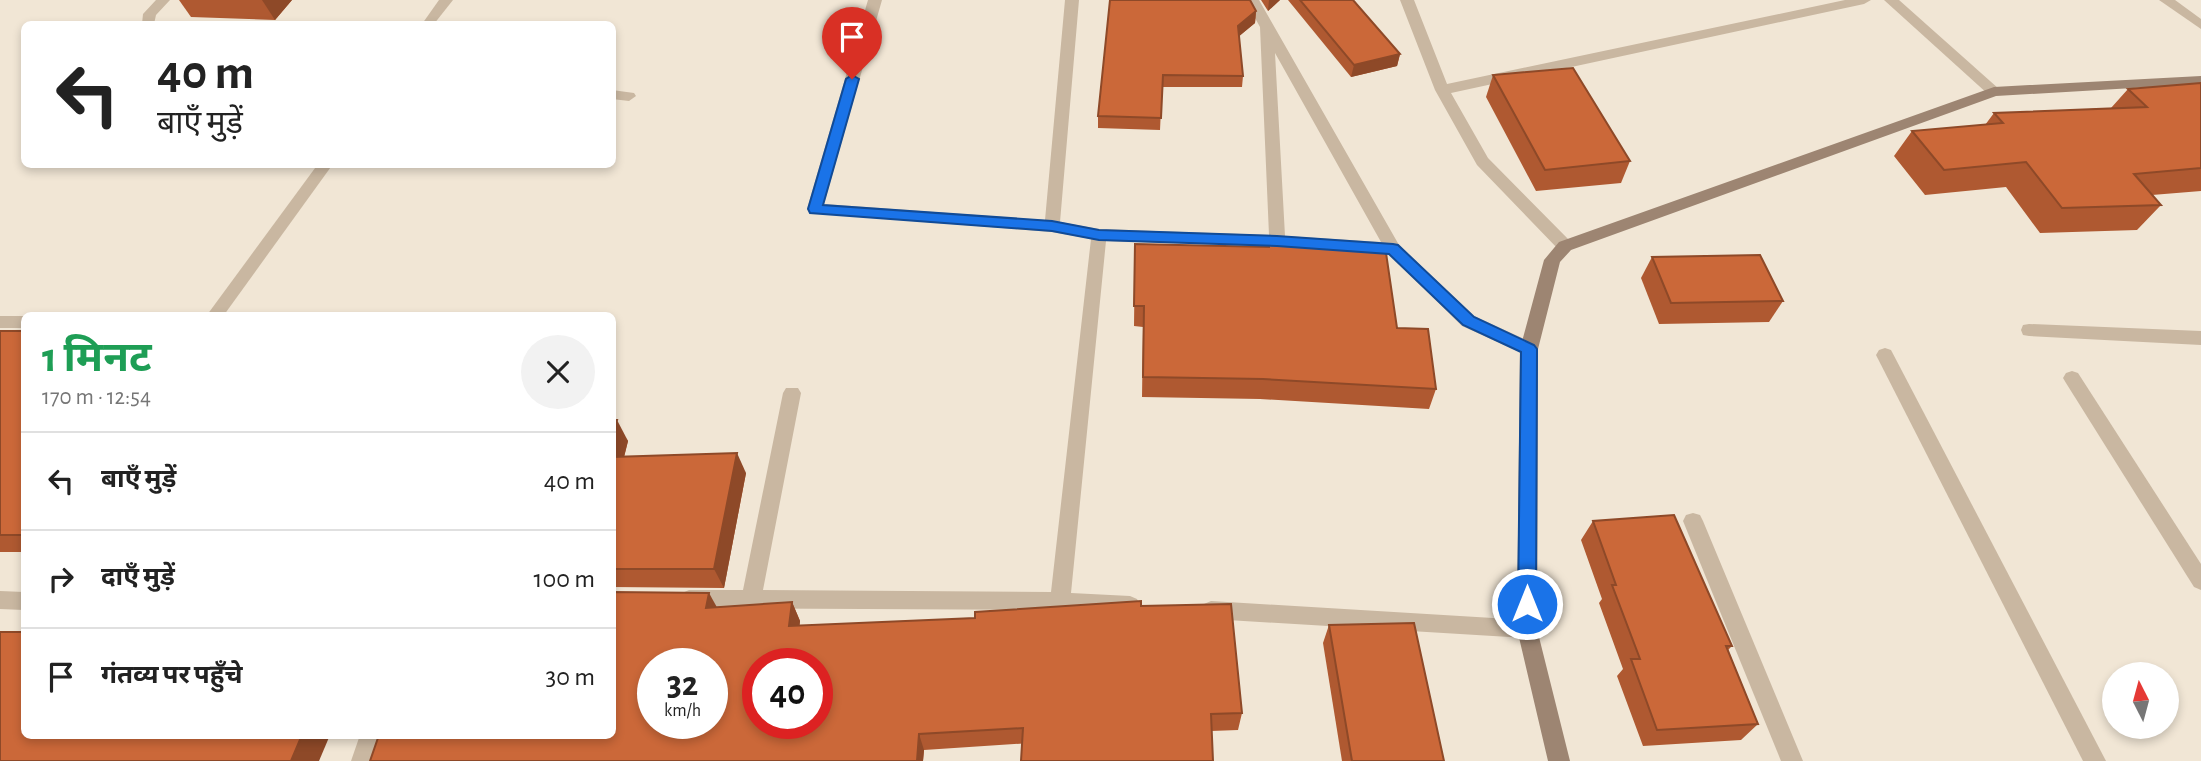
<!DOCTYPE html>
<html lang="hi">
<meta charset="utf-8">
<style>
body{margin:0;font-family:"Alegreya Sans","Noto Sans Devanagari",sans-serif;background:#f2f2f2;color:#222;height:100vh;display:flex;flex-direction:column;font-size:26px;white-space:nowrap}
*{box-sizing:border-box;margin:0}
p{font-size:23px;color:#767676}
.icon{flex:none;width:38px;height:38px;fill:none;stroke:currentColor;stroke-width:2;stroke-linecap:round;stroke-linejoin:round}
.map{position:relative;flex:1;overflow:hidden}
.sheet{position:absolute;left:21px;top:312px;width:595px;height:427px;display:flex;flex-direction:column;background:#fff;border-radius:10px;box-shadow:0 4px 10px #0003}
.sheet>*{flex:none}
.guide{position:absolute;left:21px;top:21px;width:595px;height:147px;border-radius:10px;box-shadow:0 4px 10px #0003;background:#fff;color:#222;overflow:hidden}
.needle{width:46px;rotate:354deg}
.fabs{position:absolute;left:2102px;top:662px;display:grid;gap:14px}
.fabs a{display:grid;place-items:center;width:77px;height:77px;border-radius:50%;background:#fff;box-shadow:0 4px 10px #0003;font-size:35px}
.speed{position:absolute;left:637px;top:648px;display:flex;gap:14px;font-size:35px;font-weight:700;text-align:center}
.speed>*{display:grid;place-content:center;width:91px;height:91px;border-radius:50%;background:#fff;box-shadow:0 4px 10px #0003;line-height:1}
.speed small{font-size:18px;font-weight:400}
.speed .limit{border:10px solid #d22;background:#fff;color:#111}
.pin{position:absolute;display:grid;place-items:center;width:60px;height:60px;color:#fff;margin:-72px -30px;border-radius:50% 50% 50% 0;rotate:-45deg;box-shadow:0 0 7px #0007}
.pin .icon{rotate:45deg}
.me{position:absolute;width:77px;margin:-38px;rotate:0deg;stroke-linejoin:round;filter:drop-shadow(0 0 5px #0008)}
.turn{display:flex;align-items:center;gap:24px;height:147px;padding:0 21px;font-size:32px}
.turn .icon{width:91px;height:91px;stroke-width:2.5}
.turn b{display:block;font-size:49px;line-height:60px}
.round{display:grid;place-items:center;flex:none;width:74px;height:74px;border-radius:37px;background:#f2f2f2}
.headline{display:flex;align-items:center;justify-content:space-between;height:119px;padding:0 21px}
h1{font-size:42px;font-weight:700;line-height:52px;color:#1e9e55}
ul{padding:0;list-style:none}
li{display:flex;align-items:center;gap:21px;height:98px;padding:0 21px;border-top:2px solid #e0e0e0}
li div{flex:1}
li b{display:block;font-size:26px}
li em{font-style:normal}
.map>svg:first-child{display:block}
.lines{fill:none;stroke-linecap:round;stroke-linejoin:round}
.street{fill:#c9b7a1;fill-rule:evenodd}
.secondary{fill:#9d8572;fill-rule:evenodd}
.wall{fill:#af5931}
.shaded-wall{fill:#8e4928}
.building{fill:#cb6839;stroke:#8e4928;stroke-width:2;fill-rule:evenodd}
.route{fill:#1a73e8;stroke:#114b97;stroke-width:2}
</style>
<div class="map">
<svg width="2201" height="761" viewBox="0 0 2201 761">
<rect width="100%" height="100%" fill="#f1e6d5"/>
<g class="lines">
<g class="street">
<path d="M156,0H170L156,15L154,24H142L143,14Z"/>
<path d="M439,0H453L434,24H422Z"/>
<path d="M868,0H882L824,204L1045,220L1065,0H1079L1060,222L1099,229L1269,235L1260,27L1245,0H1259L1399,245L1474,316L1535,344L1538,349L1535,354L1529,356L1462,326L1389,254L1277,247L1106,241L1071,593L1130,596L1137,599L1140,605L1137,611L1130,614L1060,610L689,608L682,605L679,599L682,593L689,590H743L783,393L786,388H798L801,393L763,590L1051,592L1091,239L1052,232L810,213L807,209ZM1275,53L1381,242L1285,236Z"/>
<path d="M1400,0H1414L1447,84L1845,0H1871L1864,4L1451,93L1488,158L1571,242L1573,246L1571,250H1559L1477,165L1435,90Z"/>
<path d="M1884,0H1899L1999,89V95H1989Z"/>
<path d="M2159,0H2175L2201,19V29Z"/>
<path d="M612,90L634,93L636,96L629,101L612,99Z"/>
<path d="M318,164H333L224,315H207Z"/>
<rect x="0" y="316" width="24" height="12"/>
<path d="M2029,324L2201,331V345L2029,336L2023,335L2021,330L2023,325Z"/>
<path d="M1885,348L1891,350L2106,761H2083L1876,355L1879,350Z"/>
<path d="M2072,371L2078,373L2201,564V590L2194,587L2066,383L2063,378L2066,373Z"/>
<path d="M1693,513L1700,515L1703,521L1803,761H1781L1683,521L1686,515Z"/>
<path d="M0,591L24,592V610L0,609Z"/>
<path d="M1211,601L1527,620L1534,622L1537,629L1534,636L1527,638L1211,619L1204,616L1201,610L1204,604Z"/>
<path d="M360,735H382L373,761H351Z"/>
</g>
<path class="secondary" d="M2201,76V84L1996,96L1571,250L1560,262L1538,349L1537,629L1570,761H1548L1517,629L1520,349L1544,260L1559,242L1994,87Z"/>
</g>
<g class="wall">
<path d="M179,0H292L275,20L191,17Z"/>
<path d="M1261,0H1280L1268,11Z"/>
<path d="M1288,0H1353L1400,54L1397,66L1351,77Z"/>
<path d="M1256,11L1255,23L1239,36L1243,76L1242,87H1162L1160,130L1098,128V116Z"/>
<path d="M1493,75L1630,161L1621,183L1536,191L1486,97Z"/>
<path d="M2201,83V191L2152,195L2161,205L2137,230L2040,233L2006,187L1925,195L1894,156L1912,131L1985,125L1994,113L2111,108L2128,89Z"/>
<path d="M1269,243L1397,328L1436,389L1429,409L1260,399L1142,397L1143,327L1134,326L1135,244L1268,247Z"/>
<path d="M1652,257L1783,301L1769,322L1659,324L1641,278Z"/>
<rect x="0" y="331" width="24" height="221"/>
<path d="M612,420L628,441L624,457L746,473L724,588L612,587Z"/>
<path d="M1593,521L1732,646L1728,650L1758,724L1741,740L1643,746L1617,676L1623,669L1599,603L1602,599L1581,540Z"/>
<path d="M792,602L800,621L799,626L975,618L1141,606L1242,713L1238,730L1211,731L924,750L923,761H370L717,607Z"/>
<path d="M1329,625L1444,761H1342L1323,643Z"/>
</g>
<g class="shaded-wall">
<path d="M262,0H292L275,20Z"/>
<path d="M1269,0H1280L1268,11Z"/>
<path d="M1256,11L1255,23L1237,38L1238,26Z"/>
<path d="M1400,54L1397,66L1351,77L1354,65Z"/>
<path d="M617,420L628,441L619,477L612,467V436Z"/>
<path d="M737,453L746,473L724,588L714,569Z"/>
<path d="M709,593L719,611L706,608Z"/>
<path d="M792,602L800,621L798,644L789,626Z"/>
<path d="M919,734L924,750L923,761H917Z"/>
<path d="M302,735H330L319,761H291Z"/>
</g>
<g class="building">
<path d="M1110,0H1250L1256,11L1238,26L1243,76L1163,75L1161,118L1098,116Z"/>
<path d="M1300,0H1353L1400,54L1354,65Z"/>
<path d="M1573,68L1630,161L1545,170L1493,75Z"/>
<path d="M2201,83V168L2134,174L2161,205L2062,208L2026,162L1944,170L1912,131L2003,123L1994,113L2147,107L2128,89Z"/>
<path d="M1269,243L1385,246L1397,328L1428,329L1436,389L1263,379L1143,377L1144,306H1134L1135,244L1269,247Z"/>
<path d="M1760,255L1783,301L1671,303L1652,257Z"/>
<rect x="0" y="331" width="24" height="204"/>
<path d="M612,420H617L612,436Z"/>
<path d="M737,453L714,569H612V457Z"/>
<path d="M1674,515L1732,646H1726L1758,724L1657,730L1631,659H1640L1612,585H1616L1593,521Z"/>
<path d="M612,592L709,593L706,608L792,602L789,626L975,618V612L1141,601V606L1231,604L1242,713L1211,714L1213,761H1021L1023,728L919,734L917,761H370L379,735H612ZM653,663H712V723H653ZM758,663H817V723H758Z"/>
<path d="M1414,623L1444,761H1352L1329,625Z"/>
<path d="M0,632H24V735H302L291,761H0Z"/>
</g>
<path class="route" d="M852,75L859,79L823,205L1052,221L1099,230L1277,236L1393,244L1398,245L1474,317L1534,345L1537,349L1536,604L1534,609L1527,612L1521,609L1518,604L1521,352L1463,325L1389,254L1277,246L1099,240L1052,231L810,213L808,209L846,79Z"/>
</svg>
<div class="fabs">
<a><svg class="needle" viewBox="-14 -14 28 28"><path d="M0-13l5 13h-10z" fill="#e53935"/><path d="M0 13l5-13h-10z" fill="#767676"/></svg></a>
</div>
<div class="speed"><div>32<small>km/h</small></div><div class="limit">40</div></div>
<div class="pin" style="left:852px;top:79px;background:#d93025"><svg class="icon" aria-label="arrive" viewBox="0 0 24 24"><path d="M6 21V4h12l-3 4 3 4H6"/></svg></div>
<svg class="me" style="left:1527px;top:604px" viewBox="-20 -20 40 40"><circle r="17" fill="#1a73e8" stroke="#fff" stroke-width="3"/><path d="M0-11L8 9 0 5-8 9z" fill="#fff"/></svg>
<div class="guide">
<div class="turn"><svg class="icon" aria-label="left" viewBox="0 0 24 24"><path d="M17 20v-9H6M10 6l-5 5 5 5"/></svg><div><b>40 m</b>बाएँ मुड़ें</div></div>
</div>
<section class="sheet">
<div class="headline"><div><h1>1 मिनट</h1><p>170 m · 12:54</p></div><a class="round"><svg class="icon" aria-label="close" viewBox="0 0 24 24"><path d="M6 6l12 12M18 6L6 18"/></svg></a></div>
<ul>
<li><svg class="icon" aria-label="left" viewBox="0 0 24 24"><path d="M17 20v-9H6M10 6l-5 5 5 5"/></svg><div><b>बाएँ मुड़ें</b></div><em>40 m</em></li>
<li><svg class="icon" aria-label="right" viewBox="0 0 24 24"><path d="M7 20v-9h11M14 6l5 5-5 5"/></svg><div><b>दाएँ मुड़ें</b></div><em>100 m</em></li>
<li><svg class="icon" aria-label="arrive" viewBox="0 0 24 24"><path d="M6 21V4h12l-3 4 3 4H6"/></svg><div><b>गंतव्य पर पहुँचे</b></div><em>30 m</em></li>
</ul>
</section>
</div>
